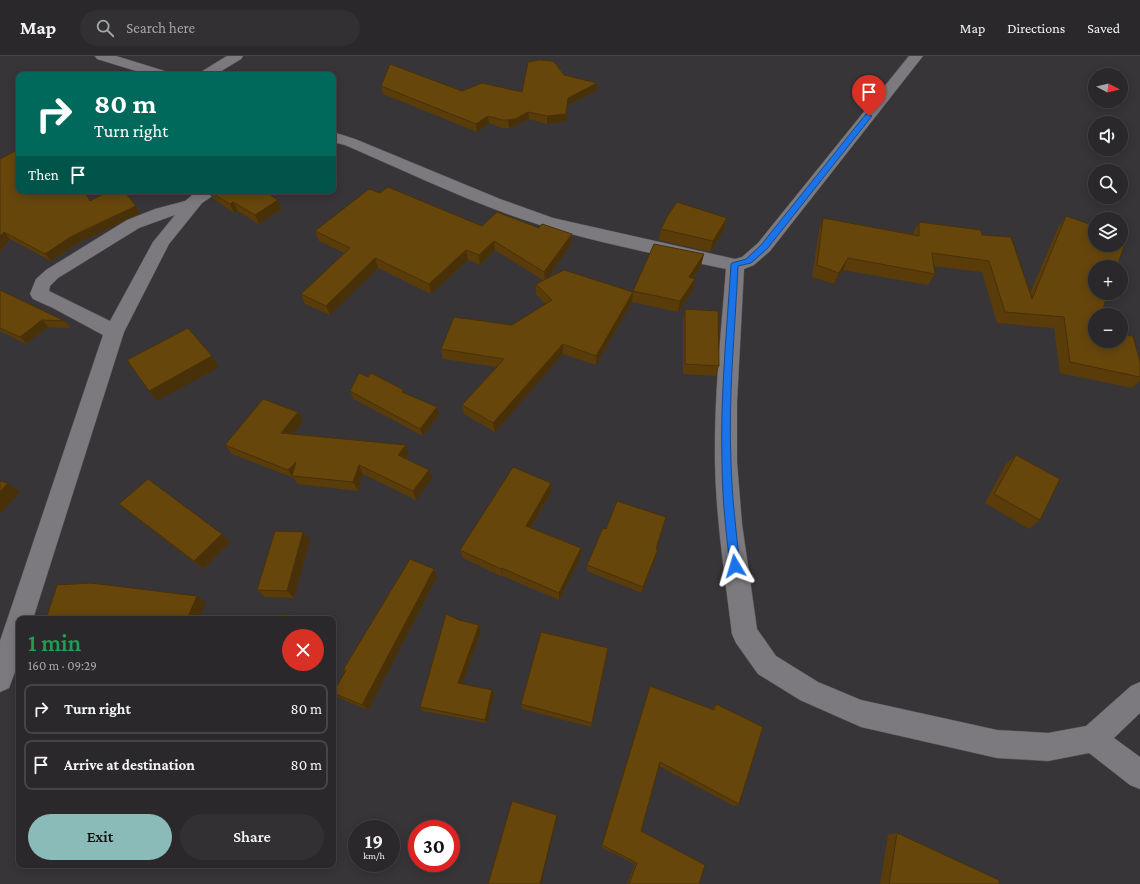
<!DOCTYPE html>
<meta charset="utf-8">
<style>
body{margin:0;font-family:"Crimson Pro",serif;background:#323033;color:#f1f3f6;height:100vh;display:flex;flex-direction:column;font-size:15px;white-space:nowrap}
*{box-sizing:border-box;margin:0}
p{font-size:13px;color:#a5a6a9}
.icon{flex:none;width:22px;height:22px;fill:none;stroke:currentColor;stroke-width:2;stroke-linecap:round;stroke-linejoin:round}
.map{position:relative;flex:1;overflow:hidden}
.panel{position:absolute;left:16px;top:560px;width:320px;height:252px;display:flex;flex-direction:column;background:#2a282b;border-radius:8px;box-shadow:0 2px 10px #0003,0 0 0 1px #464447}
.panel>*{flex:none}
.top-card{position:absolute;left:16px;top:16px;width:320px;height:122px;border-radius:8px;box-shadow:0 2px 10px #0003,0 0 0 1px #464447;background:#00695c;color:#fff;overflow:hidden}
.needle{width:26px;rotate:97deg}
.tools{position:absolute;left:1088px;top:12px;display:grid;gap:8px}
.tools a{display:grid;place-items:center;width:40px;height:40px;border-radius:50%;background:#2a282b;box-shadow:0 2px 10px #0003,0 0 0 1px #464447;font-size:20px}
.speed{position:absolute;left:348px;top:764px;display:flex;gap:8px;font-size:20px;font-weight:700;text-align:center}
.speed>*{display:grid;place-content:center;width:52px;height:52px;border-radius:50%;background:#2a282b;box-shadow:0 2px 10px #0003,0 0 0 1px #464447;line-height:1}
.speed small{font-size:10px;font-weight:400}
.speed .limit{border:6px solid #d22;background:#fff;color:#111}
.pin{position:absolute;display:grid;place-items:center;width:34px;height:34px;color:#fff;margin:-41px -17px;border-radius:50% 50% 50% 0;rotate:-45deg;box-shadow:0 0 4px #0007}
.pin .icon{rotate:45deg}
.me{position:absolute;width:44px;margin:-22px;rotate:353deg;stroke-linejoin:round;filter:drop-shadow(0 0 3px #0008)}
.turn{display:flex;align-items:center;gap:14px;height:84px;padding:0 12px;font-size:18px}
.turn .icon{width:52px;height:52px;stroke-width:2.5}
.turn b{display:block;font-size:28px;line-height:34px}
.then{display:flex;align-items:center;height:38px;padding:0 12px;background:#0003;gap:8px;font-size:15px}
.round{display:grid;place-items:center;flex:none;width:42px;height:42px;border-radius:21px;background:#323033}
.summary{display:flex;align-items:center;justify-content:space-between;height:68px;padding:0 12px}
h1{font-size:24px;font-weight:600;line-height:30px;color:#1e9e55}
.action{display:flex;gap:8px;margin-top:auto;padding:8px 12px}
.action a{flex:1;height:46px;border-radius:24px;background:#8bbbb9;color:#111;font-size:16px;font-weight:600;line-height:46px;text-align:center}
.action a+a{background:#323033;color:#f1f3f6}
ul{padding:0;list-style:none}
li{display:flex;align-items:center;gap:12px;height:50px;margin:0 8px 6px;padding:0 4px;border:2px solid #464447;border-radius:8px}
li div{flex:1}
li b{display:block;font-size:15px}
li em{font-style:normal}
header{display:flex;align-items:center;gap:24px;box-sizing:border-box;height:56px;padding:0 20px;background:#2a282b;border-bottom:1px solid #464447}
header strong{font-size:19px}
nav{display:flex;gap:22px;margin-inline-start:auto;font-size:14px}
.search{width:280px;height:36px;background:#323033;display:flex;align-items:center;gap:10px;box-sizing:border-box;padding:0 14px;border-radius:22px;color:#a5a6a9;font-size:15px}
.map>svg:first-child{display:block}
.lines{fill:none;stroke-linecap:round;stroke-linejoin:round}
.street-casing{stroke:#555356;stroke-width:1}
.street{fill:#7c7a7e;fill-rule:evenodd}
.wall{fill:#593c0a}
.shaded-wall{fill:#483108}
.building{fill:#67460c;stroke:#483108}
.route{fill:#1a73e8;stroke:#114b97}
</style>
<header>
<strong>Map</strong>
<div class="search"><svg class="icon" aria-label="search" viewBox="0 0 24 24"><circle cx="10" cy="10" r="6"/><path d="M15 15l6 6"/></svg>Search here</div>
<nav><a>Map</a><a>Directions</a><a>Saved</a></nav>
</header>
<div class="map">
<svg width="1140" height="828" viewBox="0 0 1140 828">
<rect width="100%" height="100%" fill="#383539"/>
<g class="lines">
<g class="street-casing">
<g id="street">
<path d="M95,0H116L168,16L170,19H149L97,3Z"/>
<path d="M227,0H243L241,3L215,19H199L201,16Z"/>
<path d="M909,0H923L770,195L754,209L744,213L737,346V406L742,468L757,573L776,600L818,626L861,644L997,674L1048,677L1086,670L1131,630L1140,626V657L1114,682L1140,701V733L1130,729L1089,697L1048,705L997,702L861,671L800,644L758,618L736,587L732,578C725,521 716,464 715,406C714,342 721,277 726,213C665,200 603,188 543,170C475,149 410,117 345,89L333,86V76L355,83L500,143L553,162L735,203L742,201L758,187Z"/>
<path d="M197,135H216L214,139L202,147L169,188L124,276L33,563H19V605L9,632L0,636V585L103,279L53,252L33,243L30,238L36,223L46,214L127,164L155,153L185,145ZM175,159L153,186L110,265L49,235L50,230L58,222L139,172Z"/>
</g>
</g>
<use href="#street" class="street"/>
</g>
<g class="wall">
<path d="M564,19L597,34L568,49L566,65L547,68L529,63L515,70L509,72H502L489,67L477,76L383,38L381,30L462,35L522,36Z"/>
<path d="M0,103L91,145L140,157L78,187L51,205L10,183L0,196Z"/>
<path d="M208,135H209L282,153L259,168L238,155L234,157L212,142Z"/>
<path d="M380,137L482,170L539,172L572,178V187L547,222L633,236V235L704,198L701,209L693,223V234L678,256L632,246L596,309L563,298L495,376L464,358L462,349L497,311L443,303L441,293L512,269L546,248L536,238V228L543,224L495,194L480,209L468,204L431,238L378,212L330,259L305,248L301,238L344,197L319,185L315,175Z"/>
<path d="M1066,160L1095,259V285L1140,306V325L1132,332L1060,317L1054,272L997,267L982,216L933,210L935,218L928,229L843,214L834,228L812,221L819,174L823,162L913,178L919,166L982,179L1030,237L1058,172Z"/>
<path d="M727,162L724,174L710,196L659,184L661,173Z"/>
<path d="M0,234L65,265L71,272L48,271L26,288L0,275Z"/>
<path d="M685,253L719,310L716,320L683,318V264Z"/>
<path d="M350,335L437,351L439,359L423,380L354,343Z"/>
<path d="M298,356L303,365L293,378L406,389L409,398L406,403L432,422L416,444L363,418L358,435L298,428L294,422L232,398L225,389Z"/>
<path d="M1016,399L1040,464L1029,473L985,447L1006,408Z"/>
<path d="M551,436L531,472L581,492V500L559,544L503,520V521L463,502L460,494Z"/>
<path d="M119,448L230,486L203,513L129,456Z"/>
<path d="M666,461L656,493L658,494L656,500L642,537L587,515V509L606,473Z"/>
<path d="M303,476L310,484L294,542L265,541L257,534Z"/>
<path d="M437,521L368,654L339,642L333,637L345,616L343,614Z"/>
<path d="M459,564L479,569L481,575L462,628L492,634L494,638L487,667L423,655L420,651Z"/>
<path d="M607,598L591,671L522,653L521,648Z"/>
<path d="M650,630L712,653L716,648L739,748L734,750L659,710L641,775L699,828H627L635,808L601,791Z"/>
<path d="M897,777L999,828H880L888,779Z"/>
</g>
<g class="shaded-wall">
<path d="M597,27V34L568,49L566,65L547,68V60L568,42Z"/>
<path d="M528,56L529,63L515,70L509,72L508,64Z"/>
<path d="M488,60L489,67L477,76L476,68Z"/>
<path d="M278,144L282,153L259,168L255,159Z"/>
<path d="M233,146L238,155L234,157L230,148Z"/>
<path d="M136,150L140,157L78,187L51,205L45,198L72,180Z"/>
<path d="M727,162L724,174L710,196L713,185Z"/>
<path d="M4,176L10,183L0,195V180Z"/>
<path d="M572,178V187L545,226L544,216Z"/>
<path d="M494,185L495,194L480,209L479,199Z"/>
<path d="M466,194L468,204L431,238L429,228Z"/>
<path d="M704,198L701,209L687,232L689,221Z"/>
<path d="M375,202L378,212L330,259L326,250Z"/>
<path d="M848,202L843,214L834,228L839,217Z"/>
<path d="M695,223L693,234L678,256L680,245Z"/>
<path d="M633,236L632,246L596,309V300Z"/>
<path d="M42,264L48,271L26,288L20,281Z"/>
<path d="M563,288V298L495,376L493,367Z"/>
<path d="M212,300L219,311L157,345L149,335Z"/>
<path d="M437,351L439,359L423,380L420,373Z"/>
<path d="M298,356L303,365L287,386L281,377Z"/>
<path d="M406,389L409,398L401,408L398,399Z"/>
<path d="M296,406L292,420L294,423L288,414Z"/>
<path d="M359,409L363,418L358,435L353,426Z"/>
<path d="M429,414L432,422L416,444L413,435Z"/>
<path d="M8,427L20,436L0,458V436Z"/>
<path d="M551,427V436L527,478L526,470Z"/>
<path d="M303,476L310,484L294,542L287,535Z"/>
<path d="M222,478L230,486L203,513L194,505Z"/>
<path d="M581,492V500L559,544V537Z"/>
<path d="M658,493L656,500L642,537L643,531Z"/>
<path d="M502,512L503,520V521L501,513Z"/>
<path d="M434,513L437,521L368,654L362,649Z"/>
<path d="M197,540L206,547L199,563H187Z"/>
<path d="M479,569L481,575L461,632L458,627Z"/>
<path d="M492,634L494,638L487,667L485,664Z"/>
<path d="M557,759V761L541,828H540Z"/>
</g>
<g class="building">
<path d="M540,4L552,5L556,8L564,19L597,27L568,42L566,58L547,60L528,56L515,63L508,64H502L488,60L476,68L381,30L390,8L462,35L482,27L522,36L528,6Z"/>
<path d="M19,93V135H84L90,145L109,135H124L136,150L72,180L45,198L4,176L0,180V103Z"/>
<path d="M388,131L482,170L497,156L539,172L542,168L572,178L544,216L494,185L479,199L466,194L429,228L375,202L326,250L301,238L350,192L315,175L369,133L380,137Z"/>
<path d="M209,135H264L278,144L255,159L233,146L230,148Z"/>
<path d="M677,146L727,162L713,185L661,173L668,159Z"/>
<path d="M1066,160L1095,170V189H1121V179L1127,181L1117,211H1095V237H1108L1101,259H1095V285H1121V279L1133,280L1140,306V321L1070,306L1064,261L1005,256L989,205L932,197L935,218L848,202L839,217L817,209L823,162L919,180V166L981,174L982,179L1011,181L1032,243Z"/>
<path d="M654,188L704,198L689,221L695,223L680,245L633,235Z"/>
<path d="M564,214L633,236L596,300L563,288L493,367L462,349L504,303L441,293L454,261L512,269L552,244L536,228Z"/>
<path d="M0,234L65,265L42,264L20,281L0,272Z"/>
<path d="M685,253L718,255L719,310L685,308Z"/>
<path d="M188,272L212,300L149,335L127,304Z"/>
<path d="M359,317L368,321L371,317L404,334L402,336L437,351L420,373L350,335Z"/>
<path d="M263,343L298,356L281,377L406,389L398,399L429,414L413,435L359,409L353,426L292,420L296,406L288,414L225,389Z"/>
<path d="M1016,399L1060,423L1040,464L994,438Z"/>
<path d="M513,411L551,427L526,470L581,492L559,537L502,512L501,513L460,494Z"/>
<path d="M148,423L222,478L194,505L119,448Z"/>
<path d="M0,425L8,427L0,436Z"/>
<path d="M617,445L666,461L656,493H658L643,531L587,509L603,472L606,473Z"/>
<path d="M275,475L303,476L287,535L257,534Z"/>
<path d="M410,503L434,513L362,649L333,637L346,614H343Z"/>
<path d="M91,527L197,540L187,563H46L57,529Z"/>
<path d="M282,558L322,562V563H281Z"/>
<path d="M446,558L459,564L479,569L458,627L492,634L485,664L420,651Z"/>
<path d="M541,576L608,592L592,667L521,648Z"/>
<path d="M650,630L714,654L716,648L763,671L739,748L660,706L641,775L705,809L699,828H629L637,807L602,789Z"/>
<path d="M512,745L557,759L540,828H488Z"/>
<path d="M897,777L999,824V828H889Z"/>
</g>
<path class="route" d="M866,58L872,60L767,193L751,207L738,210C735,275 728,342 731,407C732,441 736,475 740,510L739,513L735,514L732,513L730,510C726,475 722,441 722,406C720,340 727,274 731,208L732,207L746,203L761,189Z"/>
</svg>
<div class="tools">
<a><svg class="needle" viewBox="-14 -14 28 28"><path d="M0-13l5 13h-10z" fill="#e53935"/><path d="M0 13l5-13h-10z" fill="#a5a6a9"/></svg></a>
<a><svg class="icon" aria-label="sound" viewBox="0 0 24 24"><path d="M4 9h4l5-4v14l-5-4H4zM17 9q2 3 0 6"/></svg></a>
<a><svg class="icon" aria-label="search" viewBox="0 0 24 24"><circle cx="10" cy="10" r="6"/><path d="M15 15l6 6"/></svg></a>
<a><svg class="icon" aria-label="layers" viewBox="0 0 24 24"><path d="M12 4l9 5-9 5-9-5zM3 14l9 5 9-5"/></svg></a>
<a>+</a>
<a>−</a>
</div>
<div class="speed"><div>19<small>km/h</small></div><div class="limit">30</div></div>
<div class="pin" style="left:869px;top:60px;background:#d93025"><svg class="icon" aria-label="arrive" viewBox="0 0 24 24"><path d="M6 21V4h12l-3 4 3 4H6"/></svg></div>
<svg class="me" style="left:735px;top:510px" viewBox="-20 -20 40 40"><path d="M0-17L14 15 0 8-14 15z" fill="#1a73e8" stroke="#fff" stroke-width="4"/></svg>
<div class="top-card">
<div class="turn"><svg class="icon" aria-label="right" viewBox="0 0 24 24"><path d="M7 20v-9h11M14 6l5 5-5 5"/></svg><div><b>80 m</b>Turn right</div></div>
<div class="then">Then<svg class="icon" aria-label="arrive" viewBox="0 0 24 24"><path d="M6 21V4h12l-3 4 3 4H6"/></svg></div>
</div>
<section class="panel">
<div class="summary"><div><h1>1 min</h1><p>160 m · 09:29</p></div><a class="round" style="background:#d93025;color:#fff"><svg class="icon" aria-label="close" viewBox="0 0 24 24"><path d="M6 6l12 12M18 6L6 18"/></svg></a></div>
<ul>
<li><svg class="icon" aria-label="right" viewBox="0 0 24 24"><path d="M7 20v-9h11M14 6l5 5-5 5"/></svg><div><b>Turn right</b></div><em>80 m</em></li>
<li><svg class="icon" aria-label="arrive" viewBox="0 0 24 24"><path d="M6 21V4h12l-3 4 3 4H6"/></svg><div><b>Arrive at destination</b></div><em>80 m</em></li>
</ul>
<div class="action"><a>Exit</a><a>Share</a></div>
</section>
</div>
